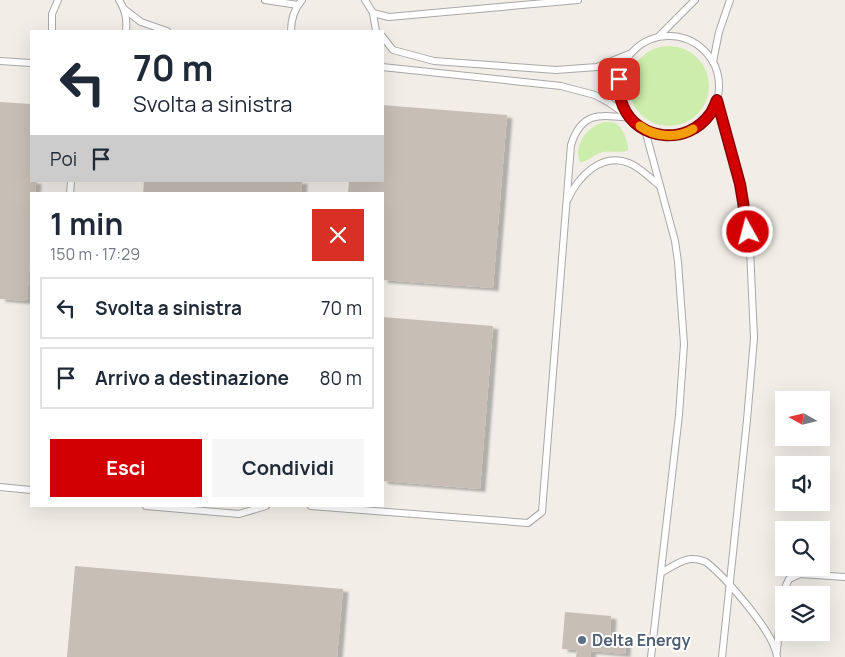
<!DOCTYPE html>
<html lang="it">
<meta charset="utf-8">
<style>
body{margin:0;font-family:Manrope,sans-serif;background:#f6f6f7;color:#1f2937;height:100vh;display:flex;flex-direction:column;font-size:19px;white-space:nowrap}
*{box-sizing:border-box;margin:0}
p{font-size:16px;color:#747a83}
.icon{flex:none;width:28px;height:28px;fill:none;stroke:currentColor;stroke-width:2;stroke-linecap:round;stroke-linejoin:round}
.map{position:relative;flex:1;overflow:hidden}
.sheet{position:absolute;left:30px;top:192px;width:354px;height:315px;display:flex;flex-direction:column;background:#fff;border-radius:0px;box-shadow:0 5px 20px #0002}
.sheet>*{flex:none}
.banner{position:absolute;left:30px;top:30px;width:354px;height:152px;border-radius:0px;box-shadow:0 5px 20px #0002;background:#fff;color:#1f2937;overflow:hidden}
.needle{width:32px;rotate:278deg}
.tools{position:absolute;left:775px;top:391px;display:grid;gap:10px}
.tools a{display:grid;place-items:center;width:55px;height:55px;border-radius:0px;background:#fff;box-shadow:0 5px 20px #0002;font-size:25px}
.pin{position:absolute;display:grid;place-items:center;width:42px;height:42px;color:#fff;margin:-21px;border-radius:10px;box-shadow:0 2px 8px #0006}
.me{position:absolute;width:55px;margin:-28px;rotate:353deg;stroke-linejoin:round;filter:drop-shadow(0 0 4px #0008)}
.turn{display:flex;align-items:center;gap:18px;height:105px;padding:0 20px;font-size:22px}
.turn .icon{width:65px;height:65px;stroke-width:2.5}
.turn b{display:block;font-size:35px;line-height:42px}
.then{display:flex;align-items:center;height:48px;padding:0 20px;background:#0003;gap:10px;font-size:19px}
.round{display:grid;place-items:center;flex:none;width:52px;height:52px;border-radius:0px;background:#f6f6f7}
.headline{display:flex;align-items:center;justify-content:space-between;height:85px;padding:0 20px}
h1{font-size:30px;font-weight:700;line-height:38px}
.button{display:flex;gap:10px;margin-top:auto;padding:10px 20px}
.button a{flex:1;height:58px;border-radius:0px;background:#d20002;color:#fff;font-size:20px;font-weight:700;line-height:58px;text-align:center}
.button a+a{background:#f6f6f7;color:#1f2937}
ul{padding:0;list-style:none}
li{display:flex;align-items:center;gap:15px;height:62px;margin:0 10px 8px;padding:0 10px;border:2px solid #e0e1e3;border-radius:0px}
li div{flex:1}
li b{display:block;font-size:19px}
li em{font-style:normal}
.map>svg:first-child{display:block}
.grass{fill:#ccedab}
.building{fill:#c7beb6;filter:url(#shadow)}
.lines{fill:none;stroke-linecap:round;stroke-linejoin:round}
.service-casing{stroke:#a8a8a8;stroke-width:8}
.service{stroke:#fff;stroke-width:6}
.route-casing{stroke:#880001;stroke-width:12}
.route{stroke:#d20002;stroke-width:9}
.slow{stroke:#f59e0b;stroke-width:9}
.service-dot{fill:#5c6f8a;stroke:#fff;stroke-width:2}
.labels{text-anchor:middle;stroke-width:4;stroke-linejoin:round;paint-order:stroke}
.service-label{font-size:16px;font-weight:bold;fill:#4e5e75;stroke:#fff;text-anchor:start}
</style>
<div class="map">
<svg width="845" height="657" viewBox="0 0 845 657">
<defs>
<filter id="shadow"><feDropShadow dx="5.5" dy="3" stdDeviation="1" flood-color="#0004"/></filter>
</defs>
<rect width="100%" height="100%" fill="#f2eee7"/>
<g class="grass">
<circle cx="669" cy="86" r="40"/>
<path d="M605,122C609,122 613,122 617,124C623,128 629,144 628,150C620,154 611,150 603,152C594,154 588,162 580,162C573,145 588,125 605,122Z"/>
</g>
<g class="building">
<path d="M0,102L31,104V181H36L35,194H31V245L27,301L0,299Z"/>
<path d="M382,105L507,115L493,288L382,280V194H348L349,181H382Z"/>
<path d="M144,181H302L301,194H143Z"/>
<path d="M382,317L493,326L480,489L382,481Z"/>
<path d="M75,566L343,589L337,657H67Z"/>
<path d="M565,612L611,616L610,637L626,638L625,654L591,651L590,657H576L577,650L562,649Z"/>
</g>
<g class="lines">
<g class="service-casing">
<g id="service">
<path d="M119,0C126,11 127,19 126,31"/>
<path d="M265,0L298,5"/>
<path d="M365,0L373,13L376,31"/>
<path d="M124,9L141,22L167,31"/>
<path d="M373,13L389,17L578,0"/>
<path d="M52,31V14L58,0"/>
<path d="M291,31C291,19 294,9 302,0"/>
<path d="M382,36L393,50L434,61L556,70L597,67L629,54"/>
<path d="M659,36L695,0"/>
<circle cx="669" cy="86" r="50"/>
<path d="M0,61L31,63"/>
<path d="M713,62L719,32L730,0"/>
<path d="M382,67L561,86L595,95L608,102L628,116"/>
<path d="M717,99L740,184L746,213L750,249L754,338L747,420L722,657"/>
<path d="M645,130L675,241L678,262L684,344L679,415L651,657"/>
<path d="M70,194L71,181"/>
<path d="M568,199C578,177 601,152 629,163C641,168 650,178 660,186"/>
<path d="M0,487L31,490"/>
<path d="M146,506L239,514L266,506"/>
<path d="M311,506L528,523L542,512L571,145C582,110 601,115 631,118"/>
<path d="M661,573C676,564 688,554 706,562C725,577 775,633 777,657"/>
<path d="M777,651L782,594L789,579L800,574L845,577"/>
</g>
</g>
<use href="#service" class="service"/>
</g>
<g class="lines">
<g class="route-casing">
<path id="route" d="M619,79C619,88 619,97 623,106C638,142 688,145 710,114C713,110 715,104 717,100L740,184L748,232"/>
</g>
<use href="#route" class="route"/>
<path class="slow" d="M640,126C655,137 677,139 693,129"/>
</g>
<circle class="service-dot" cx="582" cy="640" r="5"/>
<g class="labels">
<g class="service-label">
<text x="592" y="646">Delta Energy</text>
</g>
</g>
</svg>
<div class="tools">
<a><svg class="needle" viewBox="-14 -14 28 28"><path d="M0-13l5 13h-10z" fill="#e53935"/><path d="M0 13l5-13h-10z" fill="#747a83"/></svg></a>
<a><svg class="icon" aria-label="sound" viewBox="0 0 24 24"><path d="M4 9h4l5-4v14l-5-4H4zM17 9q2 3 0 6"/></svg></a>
<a><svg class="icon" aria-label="search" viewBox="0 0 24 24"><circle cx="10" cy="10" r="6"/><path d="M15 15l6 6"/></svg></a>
<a><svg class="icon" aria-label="layers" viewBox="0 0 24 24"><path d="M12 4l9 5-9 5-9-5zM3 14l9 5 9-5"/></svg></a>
</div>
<div class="pin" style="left:619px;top:79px;background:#d93025"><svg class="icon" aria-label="arrive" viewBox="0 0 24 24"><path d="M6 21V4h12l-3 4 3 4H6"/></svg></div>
<svg class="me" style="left:748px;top:232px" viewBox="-20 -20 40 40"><circle r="17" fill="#d20002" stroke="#fff" stroke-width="3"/><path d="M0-11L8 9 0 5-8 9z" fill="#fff"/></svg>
<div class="banner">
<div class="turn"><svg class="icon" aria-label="left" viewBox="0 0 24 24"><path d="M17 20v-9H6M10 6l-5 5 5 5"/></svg><div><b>70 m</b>Svolta a sinistra</div></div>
<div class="then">Poi<svg class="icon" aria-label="arrive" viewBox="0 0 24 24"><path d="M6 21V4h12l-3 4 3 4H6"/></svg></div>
</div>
<section class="sheet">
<div class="headline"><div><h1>1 min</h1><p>150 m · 17:29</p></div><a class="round" style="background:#d93025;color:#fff"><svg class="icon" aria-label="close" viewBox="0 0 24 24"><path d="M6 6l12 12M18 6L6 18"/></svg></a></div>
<ul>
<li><svg class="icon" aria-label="left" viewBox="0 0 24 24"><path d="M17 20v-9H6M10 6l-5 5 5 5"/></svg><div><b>Svolta a sinistra</b></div><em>70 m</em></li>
<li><svg class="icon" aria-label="arrive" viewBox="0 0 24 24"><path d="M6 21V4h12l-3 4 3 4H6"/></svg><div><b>Arrivo a destinazione</b></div><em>80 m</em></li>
</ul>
<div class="button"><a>Esci</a><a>Condividi</a></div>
</section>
</div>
